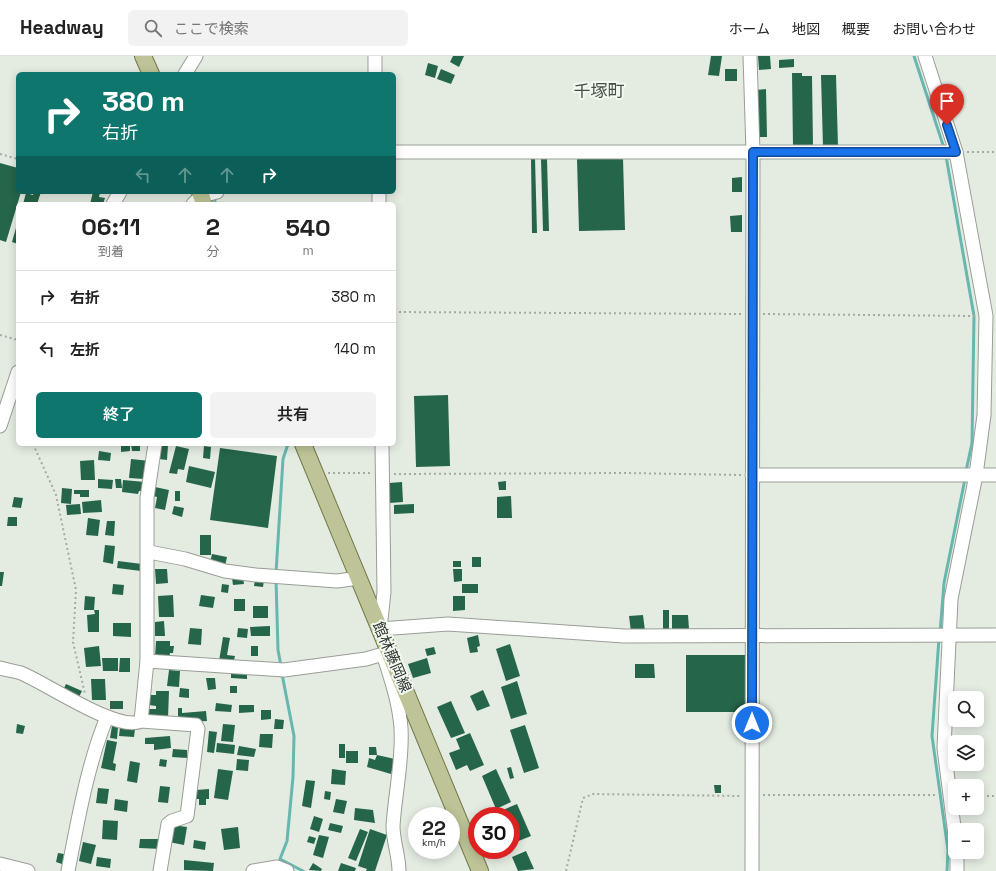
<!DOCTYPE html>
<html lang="ja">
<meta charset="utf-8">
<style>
body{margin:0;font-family:"Space Grotesk","Noto Sans JP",sans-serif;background:#f2f2f2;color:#222;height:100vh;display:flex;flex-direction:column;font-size:15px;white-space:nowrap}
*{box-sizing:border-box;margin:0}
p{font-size:13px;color:#767676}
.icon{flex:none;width:22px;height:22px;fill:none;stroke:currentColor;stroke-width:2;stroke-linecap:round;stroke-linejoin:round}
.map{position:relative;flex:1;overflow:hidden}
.panel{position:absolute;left:16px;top:146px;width:380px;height:244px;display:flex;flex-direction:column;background:#fff;border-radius:6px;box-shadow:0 2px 10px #0003}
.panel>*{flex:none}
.banner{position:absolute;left:16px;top:16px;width:380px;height:122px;border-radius:6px;box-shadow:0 2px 10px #0003;background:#0f766e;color:#fff;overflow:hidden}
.fabs{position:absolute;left:948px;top:635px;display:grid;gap:8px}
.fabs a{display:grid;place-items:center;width:36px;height:36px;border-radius:6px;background:#fff;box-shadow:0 2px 10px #0003;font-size:20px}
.speed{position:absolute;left:408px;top:751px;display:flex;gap:8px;font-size:20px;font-weight:700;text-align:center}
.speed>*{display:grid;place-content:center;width:52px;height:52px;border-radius:50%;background:#fff;box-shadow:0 2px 10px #0003;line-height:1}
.speed small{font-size:10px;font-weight:400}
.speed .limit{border:6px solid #d22;background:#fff;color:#111}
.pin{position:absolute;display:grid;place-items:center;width:34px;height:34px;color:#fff;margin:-41px -17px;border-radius:50% 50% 50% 0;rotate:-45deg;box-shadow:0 0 4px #0007}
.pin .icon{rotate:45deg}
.me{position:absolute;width:44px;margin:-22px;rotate:0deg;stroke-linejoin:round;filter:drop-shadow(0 0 3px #0008)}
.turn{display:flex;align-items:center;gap:14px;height:84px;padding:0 20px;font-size:18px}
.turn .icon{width:52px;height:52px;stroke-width:2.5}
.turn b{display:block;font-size:28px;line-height:34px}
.lanes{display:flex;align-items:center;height:38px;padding:0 20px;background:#0003;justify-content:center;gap:20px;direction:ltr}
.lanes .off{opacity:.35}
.eta{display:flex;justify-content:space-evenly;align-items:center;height:68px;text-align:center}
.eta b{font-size:24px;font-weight:600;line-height:28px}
.primary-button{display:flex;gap:8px;margin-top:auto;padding:8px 20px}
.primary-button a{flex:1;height:46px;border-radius:6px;background:#0f766e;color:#fff;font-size:16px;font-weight:600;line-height:46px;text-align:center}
.primary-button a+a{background:#f2f2f2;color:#222}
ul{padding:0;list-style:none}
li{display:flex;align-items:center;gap:12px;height:52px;padding:0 20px;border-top:1px solid #e0e0e0}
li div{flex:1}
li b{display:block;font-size:15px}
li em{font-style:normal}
header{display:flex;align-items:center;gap:24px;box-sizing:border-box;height:56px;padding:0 20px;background:#fff;border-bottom:1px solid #e0e0e0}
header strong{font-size:19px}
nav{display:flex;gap:22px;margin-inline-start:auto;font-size:14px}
.search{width:280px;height:36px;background:#f2f2f2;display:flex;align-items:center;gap:10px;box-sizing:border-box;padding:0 14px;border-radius:6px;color:#767676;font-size:15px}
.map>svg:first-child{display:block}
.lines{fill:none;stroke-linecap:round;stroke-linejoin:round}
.stream{stroke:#68b7ae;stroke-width:3}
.building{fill:#25654a}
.minor-casing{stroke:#989e96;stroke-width:15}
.major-casing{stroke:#707846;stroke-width:18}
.path{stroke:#a4aaa2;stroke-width:2;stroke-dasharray:2 3;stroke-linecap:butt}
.minor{stroke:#fff;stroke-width:13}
.major{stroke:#bec497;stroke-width:16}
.route-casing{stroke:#114b97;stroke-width:10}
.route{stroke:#1a73e8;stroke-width:7}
.labels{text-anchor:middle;stroke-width:4;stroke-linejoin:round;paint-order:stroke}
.street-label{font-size:15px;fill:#30332f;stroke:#f1f9f0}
.quarter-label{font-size:17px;fill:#494f47;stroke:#f1f9f0}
</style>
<header>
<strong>Headway</strong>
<div class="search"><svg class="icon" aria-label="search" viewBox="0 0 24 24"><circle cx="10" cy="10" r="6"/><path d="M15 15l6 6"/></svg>ここで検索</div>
<nav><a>ホーム</a><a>地図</a><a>概要</a><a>お問い合わせ</a></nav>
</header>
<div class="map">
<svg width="996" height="815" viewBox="0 0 996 815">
<rect width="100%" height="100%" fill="#e4ece2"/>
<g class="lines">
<g class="stream">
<path d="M914,0L944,92"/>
<path d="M946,100L974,260L972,387L966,415"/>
<path d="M213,140L216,148"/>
<path d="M276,517L283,403L288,388"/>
<path d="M276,524L278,594L281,610"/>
<path d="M940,577L944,527L965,423"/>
<path d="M939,582L932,680L948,794L947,815"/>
<path d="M282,618L294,680L293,721L287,785L280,803L303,815"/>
</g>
</g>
<g class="building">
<path d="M453,0H464L459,11L450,6Z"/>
<path d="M711,0H722L719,20L708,19Z"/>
<path d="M758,0H770L771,13L759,14Z"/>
<path d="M794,3V11L779,12V4Z"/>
<path d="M428,7L438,10L435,22L425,19Z"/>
<path d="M441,13L455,19L451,28L437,23Z"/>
<rect x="725" y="13" width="12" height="12"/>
<path d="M792,17H802V20H812L813,91H793Z"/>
<path d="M821,19H836L838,91H823Z"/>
<path d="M766,33L767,81H758L756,34Z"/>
<path d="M531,102H535L537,177H532Z"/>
<path d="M623,102L625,174L579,175L577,103Z"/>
<path d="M541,103H547L549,175H543Z"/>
<path d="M0,107L18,112V136H21L6,186L0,184Z"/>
<path d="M742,121V136H732V122Z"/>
<path d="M34,136H41L37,148H23L26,137L33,139Z"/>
<path d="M93,136H100L99,141L105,142L103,148H90Z"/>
<path d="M742,159V176H731L730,160Z"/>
<path d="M18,165V188L12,186Z"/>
<path d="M448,339L450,410L416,411L414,340Z"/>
<path d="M121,388H130V395L121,396Z"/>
<path d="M131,388H140V395H132Z"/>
<path d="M161,388L168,389L167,404L159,403Z"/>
<path d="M176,390L189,393L184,414L178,413L177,418L169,417Z"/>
<path d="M204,390L211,391L210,403L203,402Z"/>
<path d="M220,392L277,400L268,472L210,464Z"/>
<path d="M99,395L111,397L110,405L98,404Z"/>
<path d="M131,403L150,405L144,423L129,422Z"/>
<path d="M94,404L95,424H81L80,405Z"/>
<path d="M189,410L215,416L211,432L186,426Z"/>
<path d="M98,423L113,424L112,433L98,432Z"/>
<path d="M115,423H121L122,432H116Z"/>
<path d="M123,424L145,426L144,435H139L138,438L122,436Z"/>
<path d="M506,425V434H499L498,426Z"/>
<path d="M402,426L403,446L389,447V427Z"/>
<path d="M155,431L169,434L165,454L155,452L157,441L153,440Z"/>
<path d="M62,432L72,433L71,448L61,447Z"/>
<path d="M74,434H89V441H80V438H74Z"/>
<rect x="175" y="435" width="5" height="10"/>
<path d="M511,440L512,462H497V441Z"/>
<path d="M14,441L23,442L21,452L12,451Z"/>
<path d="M101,444L102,456L83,457L82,446Z"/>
<path d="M80,448L81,458L67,459L66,449Z"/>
<path d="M414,448V457L394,458V449Z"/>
<path d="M174,450L184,452L182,461L172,458Z"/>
<path d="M8,461H17V470H7Z"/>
<path d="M88,462L100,464L98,480L86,479Z"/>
<path d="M107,465H115L114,480L105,479Z"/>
<rect x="200" y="479" width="11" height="20"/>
<path d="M105,489L115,490L113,508L103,506Z"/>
<path d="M212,498L227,501L225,510L210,507Z"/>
<rect x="472" y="501" width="9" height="10"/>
<path d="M118,505L142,508L141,515L117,512Z"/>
<rect x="453" y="505" width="8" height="6"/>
<path d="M155,513H167L168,527L156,528Z"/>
<path d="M453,513H462V525L454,526Z"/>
<path d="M0,516H4L2,530H0Z"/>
<path d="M243,521L244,528L233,529L232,522Z"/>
<path d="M255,523L264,524L263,531L254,530Z"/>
<path d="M113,528L124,529L123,539L112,538Z"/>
<path d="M222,528L229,529L228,537L221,536Z"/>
<rect x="462" y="528" width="16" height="9"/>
<path d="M173,539L174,561H159L158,540Z"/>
<path d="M201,539L215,541L213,552L199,550Z"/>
<path d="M85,540L95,541L94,554H84Z"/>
<path d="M453,540H465V554L453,555Z"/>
<rect x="234" y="543" width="11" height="12"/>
<rect x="253" y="550" width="15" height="12"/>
<path d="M94,554H99V576H88L87,559L95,558Z"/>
<rect x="663" y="554" width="6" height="21"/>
<path d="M643,559L645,575L631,576L629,560Z"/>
<path d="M672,559H688L689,573H672Z"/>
<path d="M164,565L165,580H155V566Z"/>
<path d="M113,567H131V581L113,580Z"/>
<path d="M270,570V580H251L250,571Z"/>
<path d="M190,572L202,573L201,589L188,588Z"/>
<path d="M238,572L248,573L247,582L237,581Z"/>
<path d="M478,579L480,590L477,591L478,596L470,597L467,582Z"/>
<path d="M223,581L230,582L227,599L235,600L233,608L219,605Z"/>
<path d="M156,585H170V590H174L173,597H170L169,602L155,601Z"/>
<path d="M510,588L520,620L506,625L496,593Z"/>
<path d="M99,590L101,610L86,611L84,592Z"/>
<rect x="251" y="590" width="7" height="10"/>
<path d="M434,591L436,598L427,600L425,593Z"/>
<rect x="686" y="599" width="60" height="57"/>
<path d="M102,602H118V615H103Z"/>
<path d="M120,602H130V616H119Z"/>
<path d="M427,602L431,617L413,622L408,608Z"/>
<path d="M635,608H654L655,622H635Z"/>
<path d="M169,614L180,615L179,631L167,630Z"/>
<path d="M231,615L247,617V623L231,622Z"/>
<path d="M206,622H215L216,633L208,634Z"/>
<path d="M91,623H105L106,644H92Z"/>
<path d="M517,625L527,658L511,663L501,631Z"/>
<path d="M66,628L82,635L79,641L63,634Z"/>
<rect x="230" y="630" width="7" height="7"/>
<path d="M180,632L189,633V642L179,641Z"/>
<path d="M483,634L490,650L477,655L470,640Z"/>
<path d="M156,635H169L168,662L155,661V659H148L149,653H156V650L149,649L150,639H156Z"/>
<rect x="110" y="645" width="13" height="8"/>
<path d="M451,645L465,677L451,682L437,651Z"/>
<path d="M216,647L232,649L231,656L215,655Z"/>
<path d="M239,649H254V656L239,657Z"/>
<path d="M178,652H182V657L206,655L207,665L189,666L178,664Z"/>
<path d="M261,654H271V663L261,664Z"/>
<path d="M275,663L284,664L283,673H274Z"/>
<path d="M17,668L25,670L23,678L16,677Z"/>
<path d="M223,668L235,669L233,686L221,685Z"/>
<path d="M525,669L539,712L524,717L510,674Z"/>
<path d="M112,670L118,671L117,683L110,682Z"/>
<path d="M120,671L135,673L134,681L119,680Z"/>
<path d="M209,675L217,676L214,697L207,696Z"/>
<path d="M470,677L484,709L470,715L467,709L456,714L449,697L460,693L456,683Z"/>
<path d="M260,678H273L272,692L259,691Z"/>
<path d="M170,680L171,692L154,694V688H145V682Z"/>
<path d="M107,684L117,686L113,707L116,708L115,715L101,712Z"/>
<path d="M217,687L235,689L234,698L216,696Z"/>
<rect x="339" y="688" width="6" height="14"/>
<path d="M239,690L256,693L254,701L237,699Z"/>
<path d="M369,691H376L377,699H369Z"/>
<path d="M173,693L187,694V702L172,701Z"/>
<rect x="346" y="695" width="12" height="12"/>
<path d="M377,699L395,703L391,718L367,711L369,702L375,704Z"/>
<path d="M160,703L167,704L166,711L159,710Z"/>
<path d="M237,703L249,704L248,715L236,714Z"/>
<path d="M130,705L140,707L137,727L127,725Z"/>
<path d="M511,711L514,722L510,723L507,712Z"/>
<path d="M218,713L233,715L228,744L214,742Z"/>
<path d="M332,713L346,715L345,729L331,728Z"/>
<path d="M496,713L511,746L496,753L482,720Z"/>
<path d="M306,724L315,725L311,752L302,750Z"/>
<path d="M714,729H721V737H715Z"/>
<path d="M160,730L170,731L168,747L158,746Z"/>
<path d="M98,732L109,733L107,748L96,747Z"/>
<path d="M209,733V743H206V749H199V743H196V734Z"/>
<path d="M325,735L331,736L330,744L324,743Z"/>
<path d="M115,743L128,745L127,756L114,754Z"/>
<path d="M336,743L347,745L344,758L333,756Z"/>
<path d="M517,748L531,780L516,786L511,773V760H505L503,754Z"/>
<path d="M355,752L373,754L375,767L354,764Z"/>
<path d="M314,760L323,763L319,776L310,773Z"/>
<path d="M103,764L118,765L117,784L102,783Z"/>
<path d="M330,767L343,770L341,777L328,774Z"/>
<path d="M172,769L187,771L184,789L169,786Z"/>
<path d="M238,771L240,792L224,794L221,773Z"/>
<path d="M360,773L368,776L356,805L348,802Z"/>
<path d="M370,773L387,779L375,815H366L367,813L358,810Z"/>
<path d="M319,779L329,781L323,802L313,799Z"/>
<path d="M309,780L316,782L314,788L307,786Z"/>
<path d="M140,783H162V793L139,792Z"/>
<path d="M194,784L206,786L205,794L193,792Z"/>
<path d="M83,786L96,789L91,808L79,805Z"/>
<path d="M526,795L534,813L518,815L512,801Z"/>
<path d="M58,797L64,798L62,808L56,806Z"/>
<path d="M97,801L111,803L110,812L96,810Z"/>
<path d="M184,804L214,807L213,815L184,814Z"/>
<path d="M313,807L322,813L321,815L309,814Z"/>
<path d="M341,807L356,812L355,815H338Z"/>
</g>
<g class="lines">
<g class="minor-casing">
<g id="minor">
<path d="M375,0V18"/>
<path d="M750,0L753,96L752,815"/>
<path d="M925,0L956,96L986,260L984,359L976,419L951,543L944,692L955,779"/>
<path d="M185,18L196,0"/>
<path d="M394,96H956"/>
<path d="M379,136V148"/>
<path d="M113,148L120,136"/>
<path d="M193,148L201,140L217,136"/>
<path d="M0,370L18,316"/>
<path d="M382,388L384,536L380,573L448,568L624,580L996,579"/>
<path d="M752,419H996"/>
<path d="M149,496L185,503L225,515L256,519L337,525L359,522"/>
<path d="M383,598C391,623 399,646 401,672C403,705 395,737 393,770C393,785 399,800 399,815"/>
<path d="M147,605L284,614L366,603L390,596"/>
<path d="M0,612C7,614 14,615 21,617C46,627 118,677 141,665L147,605V442L155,388"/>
<path d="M141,665L196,669L198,673L187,760L172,765L168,768L160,815"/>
<path d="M957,796V815"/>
<path d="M0,808L28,815"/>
<path d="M68,815C78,764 87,710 107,661"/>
<path d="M253,815L277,811L287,815"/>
</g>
</g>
<g class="major-casing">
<g id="major">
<path d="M143,0L151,18"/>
<path d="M200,136L204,148"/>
<path d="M303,388L480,815"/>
</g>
</g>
<g class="path">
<path d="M967,96H996"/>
<path d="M0,98L18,103"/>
<path d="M394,256L743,258"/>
<path d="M763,258L975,260"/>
<path d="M0,279L18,284"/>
<path d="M33,388L56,439L76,534L73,586L85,638"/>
<path d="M328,417H372"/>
<path d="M394,418L624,417L742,419"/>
<path d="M763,739H938"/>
<path d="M977,740H996"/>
<path d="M566,815L583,742L593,738L740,740"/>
</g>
<use href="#minor" class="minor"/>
<use href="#major" class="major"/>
</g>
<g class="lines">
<g class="route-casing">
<path id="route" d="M752,667L753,96H956L947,69"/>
</g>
<use href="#route" class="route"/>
</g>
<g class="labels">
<g class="street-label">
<text transform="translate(392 601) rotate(67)" y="5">館林藤岡線</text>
</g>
<g class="quarter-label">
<text x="599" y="41">千塚町</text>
</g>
</g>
</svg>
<div class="fabs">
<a><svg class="icon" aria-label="search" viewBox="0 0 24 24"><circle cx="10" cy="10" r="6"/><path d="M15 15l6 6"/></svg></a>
<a><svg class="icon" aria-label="layers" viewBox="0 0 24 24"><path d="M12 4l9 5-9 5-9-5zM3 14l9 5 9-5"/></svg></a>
<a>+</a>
<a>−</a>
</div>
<div class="speed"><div>22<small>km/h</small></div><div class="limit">30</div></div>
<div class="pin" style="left:947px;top:69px;background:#d93025"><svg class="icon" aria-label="arrive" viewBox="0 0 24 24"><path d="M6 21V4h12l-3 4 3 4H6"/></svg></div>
<svg class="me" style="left:752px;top:667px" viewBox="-20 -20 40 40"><circle r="17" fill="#1a73e8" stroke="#fff" stroke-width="3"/><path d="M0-11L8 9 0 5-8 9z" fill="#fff"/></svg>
<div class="banner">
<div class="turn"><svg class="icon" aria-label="right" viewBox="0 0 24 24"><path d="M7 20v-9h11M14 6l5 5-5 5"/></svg><div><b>380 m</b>右折</div></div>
<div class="lanes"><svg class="icon off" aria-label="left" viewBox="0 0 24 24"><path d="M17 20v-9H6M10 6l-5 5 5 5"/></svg><svg class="icon off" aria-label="ahead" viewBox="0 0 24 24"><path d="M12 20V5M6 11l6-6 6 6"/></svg><svg class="icon off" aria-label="ahead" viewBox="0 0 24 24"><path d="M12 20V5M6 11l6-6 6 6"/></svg><svg class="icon" aria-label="right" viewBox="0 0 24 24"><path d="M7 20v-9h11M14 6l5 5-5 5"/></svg></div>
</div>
<section class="panel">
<div class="eta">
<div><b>06:11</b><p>到着</p></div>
<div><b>2</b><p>分</p></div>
<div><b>540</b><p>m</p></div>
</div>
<ul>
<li><svg class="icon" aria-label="right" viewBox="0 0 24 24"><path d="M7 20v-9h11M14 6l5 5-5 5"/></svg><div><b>右折</b></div><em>380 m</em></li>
<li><svg class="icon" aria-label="left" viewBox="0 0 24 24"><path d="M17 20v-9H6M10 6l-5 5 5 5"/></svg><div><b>左折</b></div><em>140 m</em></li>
</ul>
<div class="primary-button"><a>終了</a><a>共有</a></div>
</section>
</div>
